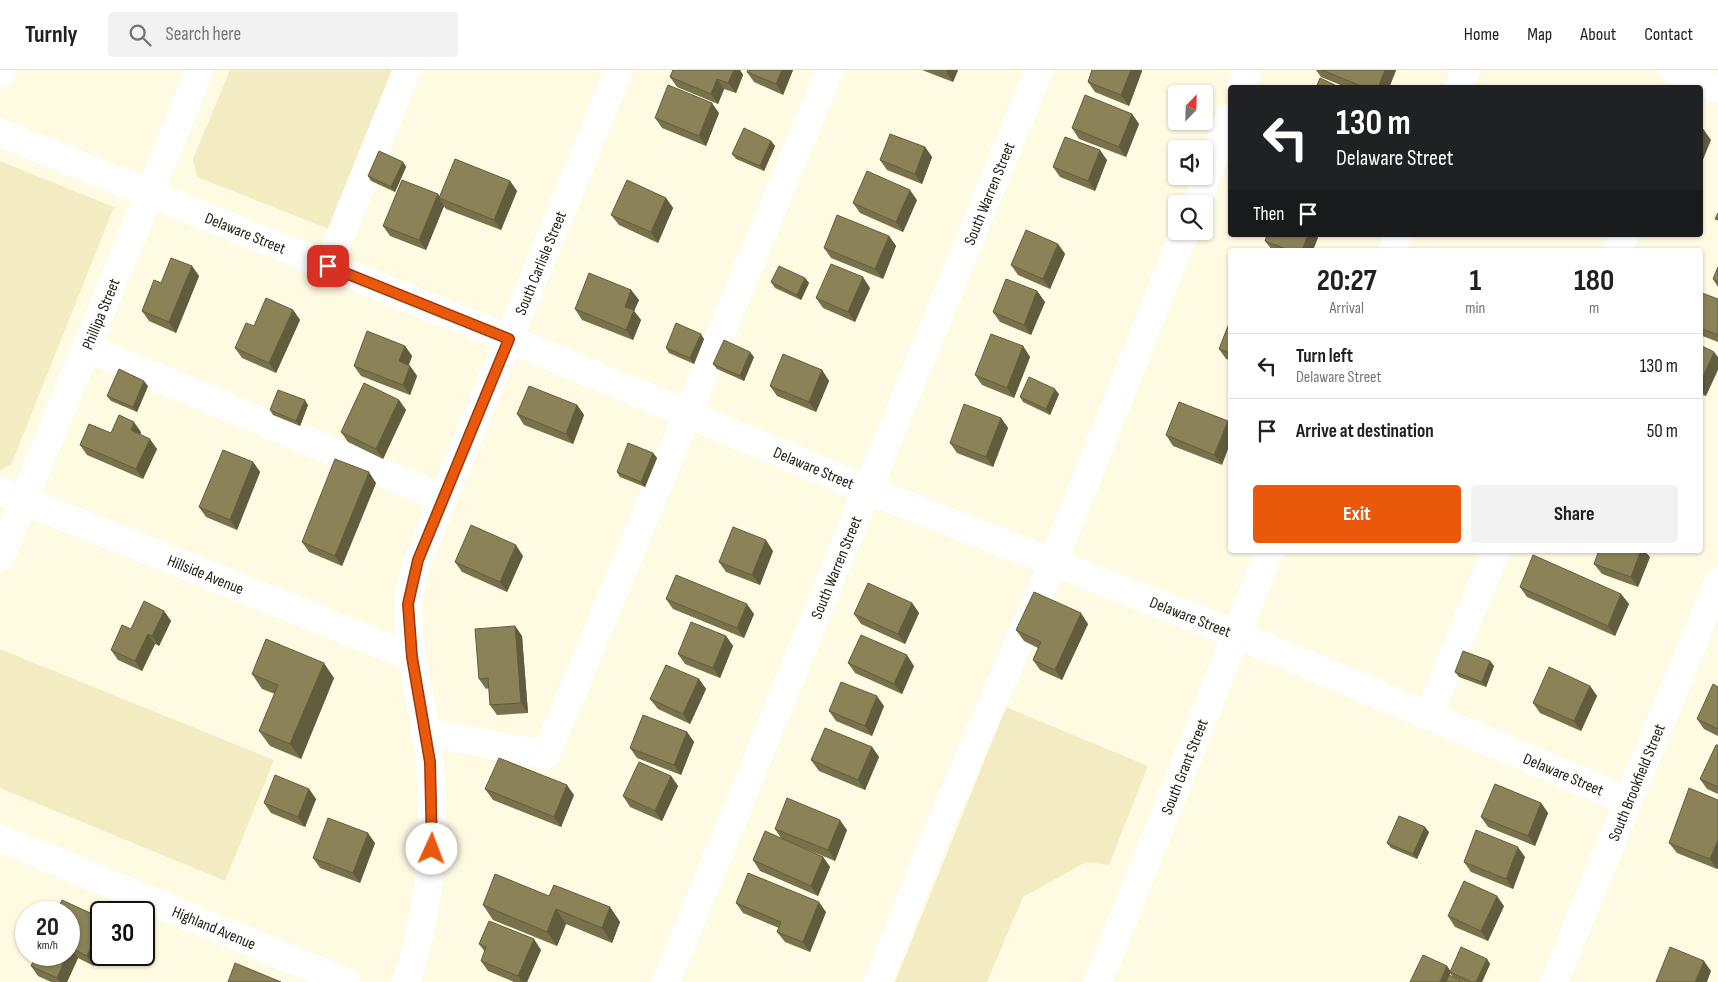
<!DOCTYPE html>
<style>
body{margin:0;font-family:"Sofia Sans Condensed",sans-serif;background:#f2f2f2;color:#202124;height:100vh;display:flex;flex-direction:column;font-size:19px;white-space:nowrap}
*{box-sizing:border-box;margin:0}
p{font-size:16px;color:#757577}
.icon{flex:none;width:28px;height:28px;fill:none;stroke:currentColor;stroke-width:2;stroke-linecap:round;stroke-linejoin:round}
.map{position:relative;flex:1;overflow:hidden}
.panel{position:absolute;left:1228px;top:178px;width:475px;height:305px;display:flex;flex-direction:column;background:#fff;border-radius:5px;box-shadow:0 1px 4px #0004}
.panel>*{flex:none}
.banner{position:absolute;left:1228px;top:15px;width:475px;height:152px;border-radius:5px;box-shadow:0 1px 4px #0004;background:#202124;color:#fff;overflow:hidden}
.needle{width:32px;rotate:23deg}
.controls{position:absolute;left:1168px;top:15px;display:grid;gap:10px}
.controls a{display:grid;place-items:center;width:45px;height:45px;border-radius:5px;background:#fff;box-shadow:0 1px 4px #0004;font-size:25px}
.speed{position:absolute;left:15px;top:831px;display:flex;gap:10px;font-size:25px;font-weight:700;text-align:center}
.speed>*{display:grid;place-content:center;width:65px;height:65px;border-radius:50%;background:#fff;box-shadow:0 1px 4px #0004;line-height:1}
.speed small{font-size:12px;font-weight:400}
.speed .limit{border:2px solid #111;border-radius:8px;background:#fff;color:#111}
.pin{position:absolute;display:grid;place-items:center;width:42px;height:42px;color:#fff;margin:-21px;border-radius:10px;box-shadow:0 2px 8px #0006}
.me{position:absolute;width:55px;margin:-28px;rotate:2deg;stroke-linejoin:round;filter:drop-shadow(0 0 4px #0008)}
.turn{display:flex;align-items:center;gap:18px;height:105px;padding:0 25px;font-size:22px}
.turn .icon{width:65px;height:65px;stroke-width:2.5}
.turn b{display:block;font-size:35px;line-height:42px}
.then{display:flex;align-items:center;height:48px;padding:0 25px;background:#0003;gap:10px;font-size:19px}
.eta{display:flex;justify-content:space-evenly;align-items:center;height:85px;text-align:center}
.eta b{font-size:30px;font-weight:700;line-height:35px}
.action{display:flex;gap:10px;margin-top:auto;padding:10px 25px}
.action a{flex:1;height:58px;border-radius:5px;background:#ea580c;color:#fff;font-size:20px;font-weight:700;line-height:58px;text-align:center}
.action a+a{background:#f2f2f2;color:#202124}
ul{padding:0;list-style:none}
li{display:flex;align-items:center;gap:15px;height:65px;padding:0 25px;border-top:1px solid #e0e0e0}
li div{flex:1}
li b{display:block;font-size:19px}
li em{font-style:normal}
header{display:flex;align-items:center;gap:30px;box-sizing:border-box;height:70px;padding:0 25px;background:#fff;border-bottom:1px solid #e0e0e0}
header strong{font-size:24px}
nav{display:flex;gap:28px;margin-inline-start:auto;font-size:18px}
.search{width:350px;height:45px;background:#f2f2f2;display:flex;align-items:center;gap:12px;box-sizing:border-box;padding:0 18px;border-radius:5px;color:#757577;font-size:19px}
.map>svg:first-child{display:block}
.green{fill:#f3ecc2}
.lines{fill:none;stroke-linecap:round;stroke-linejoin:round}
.minor{stroke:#fff;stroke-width:28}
.wall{fill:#78714b}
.shaded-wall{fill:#615c3d}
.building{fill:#8b8357;stroke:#615c3d}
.route-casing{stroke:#983908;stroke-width:12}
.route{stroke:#ea580c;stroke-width:9}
.labels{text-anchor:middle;stroke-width:4;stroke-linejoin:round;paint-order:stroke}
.street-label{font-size:16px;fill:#1e1c11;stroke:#fff}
</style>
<header>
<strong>Turnly</strong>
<div class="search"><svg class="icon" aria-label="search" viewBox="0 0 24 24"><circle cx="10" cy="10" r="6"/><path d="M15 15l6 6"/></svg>Search here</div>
<nav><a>Home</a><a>Map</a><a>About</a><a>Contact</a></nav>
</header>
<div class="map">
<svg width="1718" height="912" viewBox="0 0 1718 912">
<rect width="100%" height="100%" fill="#fffbe3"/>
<g class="green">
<path d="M230,0H397L331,160L197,107L193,89Z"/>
<path d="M0,91L114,137L11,395L0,400Z"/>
<path d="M0,579L274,690L225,811L0,718Z"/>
<path d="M1006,637L1148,696L1109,795L1086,792L1023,827L987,912H895Z"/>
</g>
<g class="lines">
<g class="minor">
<path d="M1673,0L1718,19"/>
<path d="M0,4L2,0"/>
<path d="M1241,18L1248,0"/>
<path d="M1458,18L1465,0"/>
<path id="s1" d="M0,63L509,269L868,420L1236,564L1628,731"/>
<path d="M1196,134L1230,47"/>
<path d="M1392,180L1398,165"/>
<path d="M1618,180L1624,165"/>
<path d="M328,196L407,0"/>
<path d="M86,277L442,428"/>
<path id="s2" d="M0,421L412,587"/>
<path id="s3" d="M0,488L200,0"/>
<path d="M1429,645L1496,480"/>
<path d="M424,662L546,685L830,0"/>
<path id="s4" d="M0,768L346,912"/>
<path id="s5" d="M406,912C430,842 436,767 430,694C425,641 408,589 408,535C408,521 415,505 418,490L619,0"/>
<path id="s6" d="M666,912L1039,0"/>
<path d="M878,912L935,767L1053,492L1185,161"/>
<path id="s7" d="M1098,912L1270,480"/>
<path id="s8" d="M1554,912L1718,512"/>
</g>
</g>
<g class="wall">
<path d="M673,0H740L743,5L736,23L724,19L718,34L677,17L670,7Z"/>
<path d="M793,0L783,25L754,12L747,2Z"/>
<path d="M922,0H958L953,12Z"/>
<path d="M1092,0H1142V1L1129,36L1095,22L1088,12Z"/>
<path d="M1316,0H1396L1389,18H1348L1321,7Z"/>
<path d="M719,43L706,76L662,58L655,48Z"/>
<path d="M1132,44L1139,54L1126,87L1079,69L1072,58Z"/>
<path d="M771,71L775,76L764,101L736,89L732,84Z"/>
<path d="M925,77L932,87L922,114L887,100L880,90Z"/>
<path d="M1107,90L1095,121L1060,107L1053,97Z"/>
<path d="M403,92L406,97L395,122L371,111L368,106Z"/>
<path d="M510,111L517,121L501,160L446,139L444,136L426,180L390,166L383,156L438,124L440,127Z"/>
<path d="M666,128L673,138L658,173L619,155L611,145Z"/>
<path d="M917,130L903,162L860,143L853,133Z"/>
<path d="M1319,165L1313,180H1272L1265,171Z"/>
<path d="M889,166L896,176L883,209L831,188L824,178Z"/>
<path d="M1058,174L1065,184L1050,219L1018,205L1011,195Z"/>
<path d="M192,196L199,206L176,263L149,251L142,241L161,213Z"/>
<path d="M1718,197V217L1713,209Z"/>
<path d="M805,208L809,213L801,230L775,218L771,212Z"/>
<path d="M870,218L855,252L823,238L816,228Z"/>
<path d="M631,220L639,230L634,241L641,250L633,270L582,250L575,239Z"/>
<path d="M1037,221L1045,232L1031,265L1000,252L993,242Z"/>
<path d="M1700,228L1718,229V272L1700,265Z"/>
<path d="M293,240L300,250L276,303L242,288L235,278L254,256Z"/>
<path d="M1230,251V290L1226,289L1219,279Z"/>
<path d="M704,269L694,294L669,283L666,278Z"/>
<path d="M1700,275L1706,326L1700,324Z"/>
<path d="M405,276L412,286L409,295L410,296L417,306L410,325L361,306L354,296Z"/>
<path d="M1023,276L1030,287L1014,328L982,315L975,305Z"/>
<path d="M754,287L744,311L717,299L713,294Z"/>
<path d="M822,300L829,311L816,342L777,326L770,316Z"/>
<path d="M148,316L137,342L111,331L107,326Z"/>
<path d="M1059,324L1050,345L1023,332L1020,327Z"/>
<path d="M399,330L406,340L383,389L348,372L341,362Z"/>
<path d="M1179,332L1222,395L1173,376L1166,365Z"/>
<path d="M308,335L300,356L273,345L270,340Z"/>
<path d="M577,335L584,345L573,374L524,355L517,344Z"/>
<path d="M1001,348L1008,358L993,397L957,383L950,373Z"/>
<path d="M141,362L140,365L157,379L143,409L87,385L80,375L111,363Z"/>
<path d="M653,383L657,388L645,417L620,407L617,402Z"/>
<path d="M253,392L260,402L237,460L206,447L199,437Z"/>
<path d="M376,413L342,496L309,482L302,472Z"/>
<path d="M773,481L760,515L726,502L719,492Z"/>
<path d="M523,486L507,522L462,502L455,492Z"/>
<path d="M1650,487L1638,517L1602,504L1594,494Z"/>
<path d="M1520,517L1621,524L1629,534L1615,566L1527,527Z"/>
<path d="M666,529L754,544L744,568L673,539Z"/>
<path d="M912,533L919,543L905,574L861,554L854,544Z"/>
<path d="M164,541L171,551L159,576L155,574L142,601L118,590L111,580L131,559Z"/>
<path d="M1088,554L1062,610L1040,600L1033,590L1038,578L1024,571L1016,560Z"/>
<path d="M515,556L522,566L528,643L497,645L490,635L489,618L486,619L479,609Z"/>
<path d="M726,566L733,576L720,608L685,594L678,584Z"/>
<path d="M1490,591L1494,596L1486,617L1459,607L1455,602Z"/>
<path d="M848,593L914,596L902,624L855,603Z"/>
<path d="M252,604L334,608L301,689L270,676L259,661L275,624L262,619Z"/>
<path d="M699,609L706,619L690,654L658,639L650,629Z"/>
<path d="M1590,616L1597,626L1581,661L1540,643L1533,633Z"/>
<path d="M1718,617V666L1704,659L1697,649Z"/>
<path d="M884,636L872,666L836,651L829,641Z"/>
<path d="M687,662L694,672L681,705L637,688L630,678Z"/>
<path d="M1718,675V724L1707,719L1700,709Z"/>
<path d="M872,677L879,687L865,720L819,701L811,690Z"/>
<path d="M671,706L678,716L662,751L630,737L623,726Z"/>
<path d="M309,719L316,729L305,757L271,743L264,733Z"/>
<path d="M485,719L574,725L561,757L493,730Z"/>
<path d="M1718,730V798L1717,799L1677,783L1669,773Z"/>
<path d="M1541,733L1548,743L1535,776L1488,757L1481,747Z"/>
<path d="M775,759L847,760L835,791L789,772L823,787L830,797L818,826L760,801L753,790L781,768Z"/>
<path d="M1429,762L1417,789L1391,778L1387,773Z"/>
<path d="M375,773L360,813L320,798L313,788Z"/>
<path d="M1525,787L1513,819L1471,802L1464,792Z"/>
<path d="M549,826L610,837L620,852L612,873L566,854L557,876L493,850L483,835Z"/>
<path d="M62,830L94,896L78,888L67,912H51L38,906L31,896Z"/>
<path d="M736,833L826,842L810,882L785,872L777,862L779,858L743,843Z"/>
<path d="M1504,836L1488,871L1455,857L1448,846Z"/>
<path d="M479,874L541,880L527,912H514L488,901L481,891L485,882Z"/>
<path d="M1487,889L1490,894L1482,912H1464L1453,907L1450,903L1449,905L1410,912L1447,896L1450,901Z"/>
</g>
<g class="shaded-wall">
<path d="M734,0H740L743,5L736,23L728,13Z"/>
<path d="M782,0H793L783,25L776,14Z"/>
<path d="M947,0H958L953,12L946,2Z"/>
<path d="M1131,0H1142V1L1129,36L1121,25Z"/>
<path d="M1385,0H1396L1389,18H1378Z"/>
<path d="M717,9L724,19L718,34L711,24Z"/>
<path d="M712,33L719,43L706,76L699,66Z"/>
<path d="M1132,44L1139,54L1126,87L1119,77Z"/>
<path d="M1704,60L1711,70L1700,97V69Z"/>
<path d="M771,71L775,76L764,101L760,96Z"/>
<path d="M925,77L932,87L922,114L915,104Z"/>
<path d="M1100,80L1107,90L1095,121L1088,111Z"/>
<path d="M403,92L406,97L395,122L391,117Z"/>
<path d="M510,111L517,121L501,160L494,150Z"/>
<path d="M910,120L917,130L903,162L896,152Z"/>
<path d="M438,124L441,129L439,128L444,136L426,180L419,170Z"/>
<path d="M666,128L673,138L658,173L651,162Z"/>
<path d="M1308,165H1319L1313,180H1302Z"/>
<path d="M889,166L896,176L883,209L875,199Z"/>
<path d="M1058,174L1065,184L1050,219L1043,209Z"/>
<path d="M192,196L199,206L176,263L169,252Z"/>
<path d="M863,207L870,218L855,252L848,242Z"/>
<path d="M805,208L809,213L801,230L797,225Z"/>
<path d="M631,220L639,230L634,241L641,250L633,270L626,260L625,237Z"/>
<path d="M1037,221L1045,232L1031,265L1024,255Z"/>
<path d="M293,240L300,250L276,303L269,293Z"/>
<path d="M701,264L704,269L694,294L690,288Z"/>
<path d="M405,276L412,286L406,301L399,291Z"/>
<path d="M1023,276L1030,287L1014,328L1007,318Z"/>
<path d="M750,282L754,287L744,311L740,306Z"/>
<path d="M1714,282L1718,287V300L1706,326L1700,318V313Z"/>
<path d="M410,296L417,306L410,325L403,315Z"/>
<path d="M822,300L829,311L816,342L809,332Z"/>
<path d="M144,311L148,316L137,342L133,337Z"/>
<path d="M1055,319L1059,324L1050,345L1046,339Z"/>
<path d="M305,330L308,335L300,356L296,351Z"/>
<path d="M399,330L406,340L383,389L376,379Z"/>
<path d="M577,335L584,345L573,374L566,364Z"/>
<path d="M1001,348L1008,358L993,397L986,387Z"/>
<path d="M1228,351L1230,354V374L1222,395L1214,385Z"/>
<path d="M134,352L141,362L138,371L131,360Z"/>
<path d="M150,369L157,379L143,409L136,399Z"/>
<path d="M653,383L657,388L645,417L641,412Z"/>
<path d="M253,392L260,402L237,460L230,450Z"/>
<path d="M369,402L376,413L342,496L335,486Z"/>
<path d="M766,470L773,481L760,515L752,505Z"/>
<path d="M516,475L523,486L507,522L500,512Z"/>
<path d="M1641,480H1644L1650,487L1638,517L1631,507Z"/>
<path d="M1621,524L1629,534L1615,566L1608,556Z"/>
<path d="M912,533L919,543L905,574L898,564Z"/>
<path d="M747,534L754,544L744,568L737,558Z"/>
<path d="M164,541L171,551L159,576L152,566Z"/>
<path d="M1081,543L1088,554L1062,610L1055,600Z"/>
<path d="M515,556L522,566L528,643L521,633Z"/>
<path d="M148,564L155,574L142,601L135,591Z"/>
<path d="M726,566L733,576L720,608L713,598Z"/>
<path d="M907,585L914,596L902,624L894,614Z"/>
<path d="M1490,591L1494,596L1486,617L1482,612Z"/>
<path d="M324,593L334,608L301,689L290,674Z"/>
<path d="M699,609L706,619L690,654L683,644Z"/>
<path d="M1590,616L1597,626L1581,661L1574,651Z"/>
<path d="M877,626L884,636L872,666L865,656Z"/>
<path d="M687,662L694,672L681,705L674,695Z"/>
<path d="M872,677L879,687L865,720L858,710Z"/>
<path d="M671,706L678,716L662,751L655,741Z"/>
<path d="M567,715L574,725L561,757L554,747Z"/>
<path d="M309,719L316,729L305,757L298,747Z"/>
<path d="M1541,733L1548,743L1535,776L1528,766Z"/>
<path d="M840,750L847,760L835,791L828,780Z"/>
<path d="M1425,757L1429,762L1417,789L1413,784Z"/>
<path d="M368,763L375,773L360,813L353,803Z"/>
<path d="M1718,770V798L1717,799L1710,789Z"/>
<path d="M1518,777L1525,787L1513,819L1506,809Z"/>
<path d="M823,787L830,797L818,826L811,816Z"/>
<path d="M1497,826L1504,836L1488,871L1481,861Z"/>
<path d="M819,832L826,842L810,882L803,872Z"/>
<path d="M610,837L620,852L612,873L602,858Z"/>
<path d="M556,839L566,854L557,876L547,862Z"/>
<path d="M101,854V880L94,896L87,886Z"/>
<path d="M534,869L541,880L527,912H522L518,906Z"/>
<path d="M71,878L78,888L67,912H60L57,908L67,885H69V882Z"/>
<path d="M1487,889L1490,894L1482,912H1476Z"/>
<path d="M1704,891L1711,901L1707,912H1695Z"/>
<path d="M1447,896L1451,902L1446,912H1440Z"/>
</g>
<g class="building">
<path d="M673,0H734L728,13L717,9L711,24L670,7Z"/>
<path d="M748,0H782L776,14L747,2Z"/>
<path d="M1092,0H1131L1121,25L1088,12Z"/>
<path d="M1322,0H1385L1378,18H1366Z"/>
<path d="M1320,8L1341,18H1316Z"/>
<path d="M668,15L712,33L699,66L655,48Z"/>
<path d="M1085,25L1132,44L1119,77L1072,58Z"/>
<path d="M744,58L771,71L760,96L732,84Z"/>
<path d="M1700,58L1704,60L1700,69Z"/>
<path d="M890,64L925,77L915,104L880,90Z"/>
<path d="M1065,67L1100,80L1088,111L1053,97Z"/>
<path d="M379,81L403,92L391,117L368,106Z"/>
<path d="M455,89L510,111L494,150L439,128Z"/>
<path d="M867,101L910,120L896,152L853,133Z"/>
<path d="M402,110L438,124L419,170L383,156Z"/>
<path d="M627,110L666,128L651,162L611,145Z"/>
<path d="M1718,143V150L1715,149Z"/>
<path d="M837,145L889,166L875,199L824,178Z"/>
<path d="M1026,160L1058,174L1043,209L1011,195Z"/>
<path d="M1267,165H1308L1302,180H1289L1265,171Z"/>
<path d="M171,188L192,196L169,252L142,241L154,210L161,213Z"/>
<path d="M831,194L863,207L848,242L816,228Z"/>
<path d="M779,196L805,208L797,225L771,212Z"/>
<path d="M1718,197V212L1713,209Z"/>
<path d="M589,203L631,220L625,237L634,240L626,260L575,239Z"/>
<path d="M1006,209L1037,221L1024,255L993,242Z"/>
<path d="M1702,223L1718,229V265L1700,258V228Z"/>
<path d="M266,228L293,240L269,293L235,278L246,253L254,256Z"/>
<path d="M1230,251V283L1219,279Z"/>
<path d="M676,253L701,264L690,288L666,278Z"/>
<path d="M367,261L405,276L399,291L410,296L403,315L354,296Z"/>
<path d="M991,264L1023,276L1007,318L975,305Z"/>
<path d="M724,270L750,282L740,306L713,294Z"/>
<path d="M1700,275L1714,282L1700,313Z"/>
<path d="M783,284L822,300L809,332L770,316Z"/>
<path d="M119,299L144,311L133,337L107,326Z"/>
<path d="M1029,307L1055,319L1046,339L1020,327Z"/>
<path d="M364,313L399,330L376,379L341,362Z"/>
<path d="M529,316L577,335L566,364L517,344Z"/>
<path d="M278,320L305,330L296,351L270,340Z"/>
<path d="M1179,332L1228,351L1214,385L1166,365Z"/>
<path d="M964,334L1001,348L986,387L950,373Z"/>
<path d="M119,345L134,352L131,360L150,369L136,399L80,375L89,354L111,363Z"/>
<path d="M628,373L653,383L641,412L617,402Z"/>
<path d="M223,380L253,392L230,450L199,437Z"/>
<path d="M335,389L369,402L335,486L302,472Z"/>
<path d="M471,455L516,475L500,512L455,492Z"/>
<path d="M733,457L766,470L752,505L719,492Z"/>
<path d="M1599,480H1641L1631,507L1594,494Z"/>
<path d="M1533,485L1621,524L1608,556L1520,517Z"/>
<path d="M676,505L747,534L737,558L666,529Z"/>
<path d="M868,513L912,533L898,564L854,544Z"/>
<path d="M1034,522L1081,543L1055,600L1033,590L1041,572L1016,560Z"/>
<path d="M144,531L164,541L152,566L148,564L135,591L111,580L122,555L131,559Z"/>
<path d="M691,552L726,566L713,598L678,584Z"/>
<path d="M515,556L521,633L490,635L488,608L479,609L475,559Z"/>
<path d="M861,565L907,585L894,614L848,593Z"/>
<path d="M266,569L324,593L290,674L259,661L278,615L252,604Z"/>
<path d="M1463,581L1490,591L1482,612L1455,602Z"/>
<path d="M666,595L699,609L683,644L650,629Z"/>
<path d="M1549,597L1590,616L1574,651L1533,633Z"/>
<path d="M841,612L877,626L865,656L829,641Z"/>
<path d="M1713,614L1718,617V659L1697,649Z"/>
<path d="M643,645L687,662L674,695L630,678Z"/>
<path d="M825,658L872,677L858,710L811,690Z"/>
<path d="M1716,675H1718V717L1700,709Z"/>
<path d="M499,688L567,715L554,747L485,719Z"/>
<path d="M639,692L671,706L655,741L623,726Z"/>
<path d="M275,705L309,719L298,747L264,733Z"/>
<path d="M1495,714L1541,733L1528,766L1481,747Z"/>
<path d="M1689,718L1718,730V770L1710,789L1669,773Z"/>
<path d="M787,728L840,750L828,780L775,759Z"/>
<path d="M1399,746L1425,757L1413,784L1387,773Z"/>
<path d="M328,748L368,763L353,803L313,788Z"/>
<path d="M1476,760L1518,777L1506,809L1464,792Z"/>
<path d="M765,761L823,787L811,816L753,790Z"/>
<path d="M748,803L819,832L803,872L777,862L781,852L736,833Z"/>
<path d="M495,804L549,826L554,815L610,837L602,858L556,839L547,862L483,835Z"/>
<path d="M1464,811L1497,826L1481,861L1448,846Z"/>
<path d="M62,830L101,848V854L87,886L71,878L69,882V842H56Z"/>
<path d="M489,851L534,869L518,906L481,891L486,877L479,874Z"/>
<path d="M1461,877L1487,889L1476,912H1472L1450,902Z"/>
<path d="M1670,877L1704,891L1695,912H1656Z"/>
<path d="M36,885H67L57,908L31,896Z"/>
<path d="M1423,885L1447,896L1440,912H1410Z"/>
<path d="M235,893L281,912H228Z"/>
<path d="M1449,905L1463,912H1446Z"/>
</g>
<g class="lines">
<g class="route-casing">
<path id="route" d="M328,196L509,269L418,490L408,534L412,587L430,692L432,779"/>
</g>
<use href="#route" class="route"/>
</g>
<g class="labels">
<g class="street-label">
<text dy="6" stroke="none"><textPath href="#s6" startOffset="852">South Warren Street</textPath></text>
<text dy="6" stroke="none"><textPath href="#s1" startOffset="265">Delaware Street</textPath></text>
<text dy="6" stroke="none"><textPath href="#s5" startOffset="749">South Carlisle Street</textPath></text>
<text dy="6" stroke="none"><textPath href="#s3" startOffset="264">Phillipa Street</textPath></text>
<text dy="6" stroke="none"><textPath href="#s1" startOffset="880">Delaware Street</textPath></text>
<text dy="6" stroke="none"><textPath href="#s6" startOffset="448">South Warren Street</textPath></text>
<text dy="6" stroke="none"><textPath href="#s2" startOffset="222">Hillside Avenue</textPath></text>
<text dy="6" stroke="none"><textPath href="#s1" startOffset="1285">Delaware Street</textPath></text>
<text dy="6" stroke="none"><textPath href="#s7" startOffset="232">South Grant Street</textPath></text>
<text dy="6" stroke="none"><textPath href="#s1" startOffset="1690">Delaware Street</textPath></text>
<text dy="6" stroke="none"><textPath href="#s8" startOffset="216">South Brookfield Street</textPath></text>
<text dy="6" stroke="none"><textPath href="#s4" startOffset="232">Highland Avenue</textPath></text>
</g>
</g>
</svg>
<div class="controls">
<a><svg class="needle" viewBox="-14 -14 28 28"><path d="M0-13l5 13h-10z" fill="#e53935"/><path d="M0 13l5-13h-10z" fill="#757577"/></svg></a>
<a><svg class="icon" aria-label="sound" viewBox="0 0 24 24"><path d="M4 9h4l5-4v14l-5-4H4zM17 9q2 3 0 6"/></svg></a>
<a><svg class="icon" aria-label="search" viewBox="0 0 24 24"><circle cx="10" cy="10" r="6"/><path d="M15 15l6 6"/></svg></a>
</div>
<div class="speed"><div>20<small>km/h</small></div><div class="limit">30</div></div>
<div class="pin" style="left:328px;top:196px;background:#d93025"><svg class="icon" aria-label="arrive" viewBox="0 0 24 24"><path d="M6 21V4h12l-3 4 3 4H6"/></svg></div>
<svg class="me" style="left:432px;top:779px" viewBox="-20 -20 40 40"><circle r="19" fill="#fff"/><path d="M0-13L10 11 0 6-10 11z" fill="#ea580c"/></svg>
<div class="banner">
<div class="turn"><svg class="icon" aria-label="left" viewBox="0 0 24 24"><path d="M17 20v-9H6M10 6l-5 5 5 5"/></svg><div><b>130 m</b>Delaware Street</div></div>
<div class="then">Then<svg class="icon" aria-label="arrive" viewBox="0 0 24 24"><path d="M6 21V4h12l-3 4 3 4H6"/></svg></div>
</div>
<section class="panel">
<div class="eta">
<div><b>20:27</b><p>Arrival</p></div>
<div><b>1</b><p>min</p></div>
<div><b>180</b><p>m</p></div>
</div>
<ul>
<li><svg class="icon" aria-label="left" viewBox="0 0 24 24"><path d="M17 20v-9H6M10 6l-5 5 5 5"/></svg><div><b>Turn left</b><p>Delaware Street</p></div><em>130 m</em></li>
<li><svg class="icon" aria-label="arrive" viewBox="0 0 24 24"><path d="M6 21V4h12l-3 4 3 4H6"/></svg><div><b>Arrive at destination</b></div><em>50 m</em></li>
</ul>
<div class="action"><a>Exit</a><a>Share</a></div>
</section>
</div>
